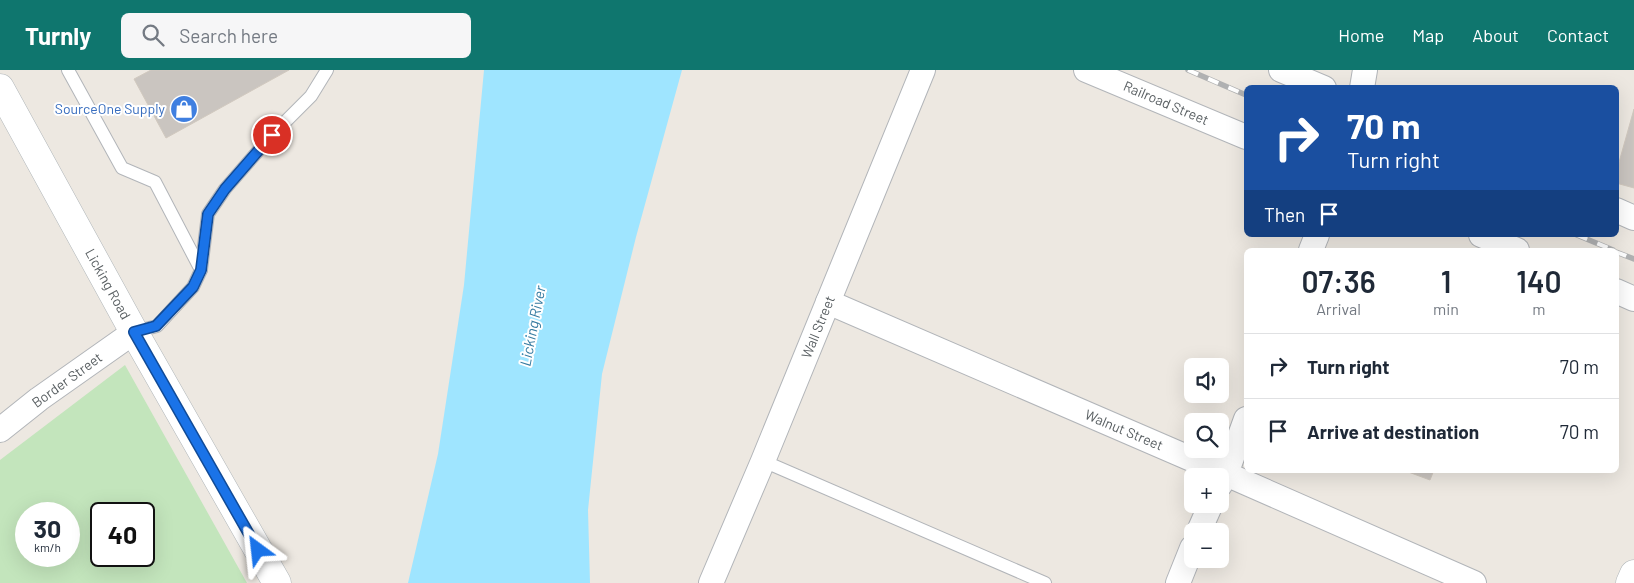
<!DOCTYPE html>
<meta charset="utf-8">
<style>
body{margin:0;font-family:Barlow,sans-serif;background:#f6f6f7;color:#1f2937;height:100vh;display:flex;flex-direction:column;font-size:19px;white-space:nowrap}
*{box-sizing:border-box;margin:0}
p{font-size:16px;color:#747a83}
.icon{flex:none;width:28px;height:28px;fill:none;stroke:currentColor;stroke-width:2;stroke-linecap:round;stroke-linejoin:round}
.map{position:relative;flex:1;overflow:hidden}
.drawer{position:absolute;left:1244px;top:178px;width:375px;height:225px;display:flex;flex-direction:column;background:#fff;border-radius:8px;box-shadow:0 5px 20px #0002}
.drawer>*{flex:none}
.guide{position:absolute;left:1244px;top:15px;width:375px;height:152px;border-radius:8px;box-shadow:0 5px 20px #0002;background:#1a4fa0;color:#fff;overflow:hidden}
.tools{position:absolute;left:1184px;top:288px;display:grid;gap:10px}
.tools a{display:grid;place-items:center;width:45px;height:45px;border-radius:8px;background:#fff;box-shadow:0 5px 20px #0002;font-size:25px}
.speed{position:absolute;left:15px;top:432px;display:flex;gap:10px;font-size:25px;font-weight:700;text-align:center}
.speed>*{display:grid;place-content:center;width:65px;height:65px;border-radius:50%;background:#fff;box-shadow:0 5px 20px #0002;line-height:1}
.speed small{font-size:12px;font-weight:400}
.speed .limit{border:2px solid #111;border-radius:8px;background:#fff;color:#111}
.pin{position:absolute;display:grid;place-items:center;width:42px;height:42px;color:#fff;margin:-21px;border:2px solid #fff;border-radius:50%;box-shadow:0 1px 5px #0007}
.me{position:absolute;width:55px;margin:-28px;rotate:330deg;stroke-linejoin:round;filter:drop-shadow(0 0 4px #0008)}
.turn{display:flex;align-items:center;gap:18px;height:105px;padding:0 20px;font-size:22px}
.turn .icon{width:65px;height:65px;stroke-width:2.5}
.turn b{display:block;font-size:35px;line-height:42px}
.then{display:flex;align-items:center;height:48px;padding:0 20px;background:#0003;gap:10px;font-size:19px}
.eta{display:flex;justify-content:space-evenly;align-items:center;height:85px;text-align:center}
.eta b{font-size:30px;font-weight:600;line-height:35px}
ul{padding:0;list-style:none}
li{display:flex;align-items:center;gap:15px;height:65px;padding:0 20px;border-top:1px solid #e0e1e3}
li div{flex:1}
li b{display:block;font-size:19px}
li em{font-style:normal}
header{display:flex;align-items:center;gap:30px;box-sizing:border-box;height:70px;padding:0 25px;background:#0f766e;color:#fff}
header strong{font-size:24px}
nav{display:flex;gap:28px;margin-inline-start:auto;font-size:18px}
.search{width:350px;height:45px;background:#f6f6f7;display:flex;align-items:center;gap:12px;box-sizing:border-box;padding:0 18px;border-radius:8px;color:#747a83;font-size:19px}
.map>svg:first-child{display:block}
.green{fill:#c3e5bc;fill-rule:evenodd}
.water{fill:#9fe5ff}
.building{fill:#cac5c0;stroke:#d1c9bf}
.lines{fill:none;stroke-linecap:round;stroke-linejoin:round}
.lane-casing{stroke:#b2b5b9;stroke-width:14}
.street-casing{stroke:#b2b5b9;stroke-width:26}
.secondary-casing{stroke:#b0b6b9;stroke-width:29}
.lane{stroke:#fff;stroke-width:12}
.street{stroke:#fff;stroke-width:24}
.secondary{stroke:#fff;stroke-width:28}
.rail-casing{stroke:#b0b1b2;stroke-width:5.5}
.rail{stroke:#fff;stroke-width:4;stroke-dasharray:11;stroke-linecap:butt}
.route-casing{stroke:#114b97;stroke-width:12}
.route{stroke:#1a73e8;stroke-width:9}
.labels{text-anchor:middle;stroke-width:4;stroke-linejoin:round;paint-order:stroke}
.street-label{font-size:14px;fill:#595f62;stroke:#fff}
.shop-label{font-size:14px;fill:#366cbe;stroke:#fff;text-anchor:end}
.water-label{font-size:15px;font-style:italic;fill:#367ba0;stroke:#fff}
</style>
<header>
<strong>Turnly</strong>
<div class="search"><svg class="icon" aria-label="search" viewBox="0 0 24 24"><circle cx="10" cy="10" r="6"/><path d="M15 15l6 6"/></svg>Search here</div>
<nav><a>Home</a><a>Map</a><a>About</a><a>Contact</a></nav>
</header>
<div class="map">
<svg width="1634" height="513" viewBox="0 0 1634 513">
<rect width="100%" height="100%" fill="#ede8e1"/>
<path class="green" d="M125,295L247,513H0V390ZM26,444H69V486H26ZM101,444H144V486H101Z"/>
<path class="water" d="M484,0H682L636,167L602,304L588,440L590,513H408L438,384L464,215Z"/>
<g class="building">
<path d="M151,0H289L166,68L134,9Z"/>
<path d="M1634,39V118L1616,113V103Z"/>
<path d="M1403,400H1434L1430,410Z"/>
</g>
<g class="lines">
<g class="lane-casing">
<g id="lane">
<path d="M68,0L122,98L155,112L201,200"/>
<path d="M134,262L157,256L193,217L201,200L208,144L225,119L272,65L311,26L327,0"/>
<path d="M763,391L1045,513"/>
</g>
</g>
<g class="street-casing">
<g id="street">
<path d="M1086,0L1246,67"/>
<path d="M1281,0L1324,18"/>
<path d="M1362,18L1365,0"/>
<path d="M1616,140L1634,148"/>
<path d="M1481,165L1517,180"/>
<path d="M1311,180L1317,165"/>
<path d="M1616,221L1634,229"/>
<path d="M828,232L1226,404L1474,513"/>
<path d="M0,360L39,329L134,262"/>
<path d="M1220,415L1226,404L1246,349"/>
<path d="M1199,461L1211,434"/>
<path d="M711,513L763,391L923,0"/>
<path d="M1178,513L1192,478"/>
</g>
</g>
<g class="secondary-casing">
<g id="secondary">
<path d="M0,18L134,262L277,513"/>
<path d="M1630,513L1634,504"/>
</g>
</g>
<use href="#lane" class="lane"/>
<use href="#street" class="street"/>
<use href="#secondary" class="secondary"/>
<g class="rail-casing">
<g id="rail">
<path d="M1188,0L1246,25"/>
<path d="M1577,165L1613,180"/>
<path d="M1616,182L1634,189"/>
</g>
</g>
<use href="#rail" class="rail"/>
</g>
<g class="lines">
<g class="route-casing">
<path id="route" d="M258,480L134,262L156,256L193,217L201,200L208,144L225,119L272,65"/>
</g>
<use href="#route" class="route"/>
</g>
<defs>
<g id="shop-disc" transform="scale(1.4375)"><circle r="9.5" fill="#3f7fe0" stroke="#fff"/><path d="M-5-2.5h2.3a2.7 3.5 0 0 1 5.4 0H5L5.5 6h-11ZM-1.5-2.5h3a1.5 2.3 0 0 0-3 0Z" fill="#fff"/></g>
</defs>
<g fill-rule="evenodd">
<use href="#shop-disc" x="184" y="39"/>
</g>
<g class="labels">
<g class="street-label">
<text transform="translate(1166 33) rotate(23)" y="5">Railroad Street</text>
<text transform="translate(108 214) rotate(61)" y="5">Licking Road</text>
<text transform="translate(818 257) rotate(-68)" y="5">Wall Street</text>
<text transform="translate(67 310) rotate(-36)" y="5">Border Street</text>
<text transform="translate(1124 360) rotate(23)" y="5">Walnut Street</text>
</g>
<g class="shop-label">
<text x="165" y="44">SourceOne Supply</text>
</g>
<g class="water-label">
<text transform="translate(533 256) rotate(-79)" y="5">Licking River</text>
</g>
</g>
</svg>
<div class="tools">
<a><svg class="icon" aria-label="sound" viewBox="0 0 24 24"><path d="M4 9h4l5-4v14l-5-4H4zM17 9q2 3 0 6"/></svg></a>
<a><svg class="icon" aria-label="search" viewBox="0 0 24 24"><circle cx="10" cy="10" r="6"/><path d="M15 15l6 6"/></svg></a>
<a>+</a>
<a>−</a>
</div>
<div class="speed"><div>30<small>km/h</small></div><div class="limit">40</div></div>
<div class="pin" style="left:272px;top:65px;background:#d93025"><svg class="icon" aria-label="arrive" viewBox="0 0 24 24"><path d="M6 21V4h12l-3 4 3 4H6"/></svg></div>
<svg class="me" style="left:258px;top:480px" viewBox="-20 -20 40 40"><path d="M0-17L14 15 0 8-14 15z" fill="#1a73e8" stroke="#fff" stroke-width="4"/></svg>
<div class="guide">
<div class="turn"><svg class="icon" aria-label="right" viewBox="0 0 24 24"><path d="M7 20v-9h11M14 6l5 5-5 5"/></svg><div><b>70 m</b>Turn right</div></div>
<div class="then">Then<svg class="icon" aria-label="arrive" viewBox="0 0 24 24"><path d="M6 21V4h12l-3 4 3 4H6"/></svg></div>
</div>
<section class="drawer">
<div class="eta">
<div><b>07:36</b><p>Arrival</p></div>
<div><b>1</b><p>min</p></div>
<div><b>140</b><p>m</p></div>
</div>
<ul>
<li><svg class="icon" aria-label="right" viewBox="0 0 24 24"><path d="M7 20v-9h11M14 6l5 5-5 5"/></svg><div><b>Turn right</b></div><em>70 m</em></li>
<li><svg class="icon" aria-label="arrive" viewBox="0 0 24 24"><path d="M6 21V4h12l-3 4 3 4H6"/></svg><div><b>Arrive at destination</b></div><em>70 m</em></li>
</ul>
</section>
</div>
